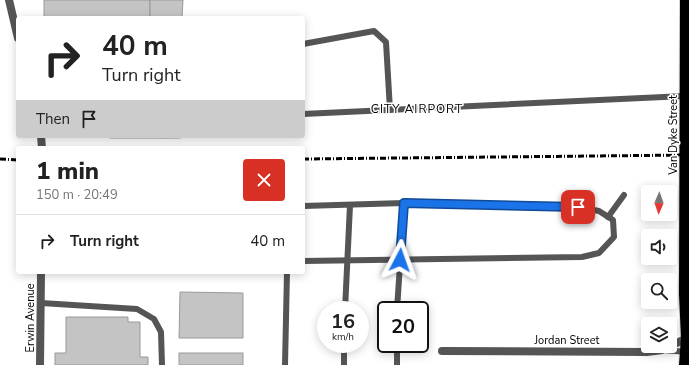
<!DOCTYPE html>
<meta charset="utf-8">
<style>
body{margin:0;font-family:"Nunito Sans",sans-serif;background:#f2f2f2;color:#222;height:100vh;display:flex;flex-direction:column;font-size:15px;white-space:nowrap}
*{box-sizing:border-box;margin:0}
p{font-size:13px;color:#767676}
.icon{flex:none;width:22px;height:22px;fill:none;stroke:currentColor;stroke-width:2;stroke-linecap:round;stroke-linejoin:round}
.map{position:relative;flex:1;overflow:hidden}
.drawer{position:absolute;left:16px;top:146px;width:289px;height:128px;display:flex;flex-direction:column;background:#fff;border-radius:4px;box-shadow:0 2px 10px #0003}
.drawer>*{flex:none}
.guide{position:absolute;left:16px;top:16px;width:289px;height:122px;border-radius:4px;box-shadow:0 2px 10px #0003;background:#fff;color:#222;overflow:hidden}
.needle{width:26px;rotate:182deg}
.controls{position:absolute;left:641px;top:185px;display:grid;gap:8px}
.controls a{display:grid;place-items:center;width:36px;height:36px;border-radius:4px;background:#fff;box-shadow:0 2px 10px #0003;font-size:20px}
.speed{position:absolute;left:317px;top:301px;display:flex;gap:8px;font-size:20px;font-weight:700;text-align:center}
.speed>*{display:grid;place-content:center;width:52px;height:52px;border-radius:50%;background:#fff;box-shadow:0 2px 10px #0003;line-height:1}
.speed small{font-size:10px;font-weight:400}
.speed .limit{border:2px solid #111;border-radius:6px;background:#fff;color:#111}
.pin{position:absolute;display:grid;place-items:center;width:34px;height:34px;color:#fff;margin:-17px;border-radius:8px;box-shadow:0 2px 6px #0006}
.me{position:absolute;width:44px;margin:-22px;rotate:4deg;stroke-linejoin:round;filter:drop-shadow(0 0 3px #0008)}
.turn{display:flex;align-items:center;gap:14px;height:84px;padding:0 20px;font-size:18px}
.turn .icon{width:52px;height:52px;stroke-width:2.5}
.turn b{display:block;font-size:28px;line-height:34px}
.then{display:flex;align-items:center;height:38px;padding:0 20px;background:#0003;gap:8px;font-size:15px}
.round{display:grid;place-items:center;flex:none;width:42px;height:42px;border-radius:4px;background:#f2f2f2}
.overview{display:flex;align-items:center;justify-content:space-between;height:68px;padding:0 20px}
h1{font-size:24px;font-weight:800;line-height:30px}
ul{padding:0;list-style:none}
li{display:flex;align-items:center;gap:12px;height:52px;padding:0 20px;border-top:1px solid #e0e0e0}
li div{flex:1}
li b{display:block;font-size:15px}
li em{font-style:normal}
.map>svg:first-child{display:block}
.building{fill:#c4c4c4;stroke:#999}
.lines{fill:none;stroke-linecap:round;stroke-linejoin:round}
.primary-casing{stroke:#dbdbdb;stroke-width:12}
.service{stroke:#555;stroke-width:6}
.minor{stroke:#555;stroke-width:8}
.primary{stroke:#000;stroke-width:10}
.rail{stroke:#000;stroke-width:3;stroke-dasharray:6 2 1 2;stroke-linecap:butt}
.route-casing{stroke:#114b97;stroke-width:10}
.route{stroke:#1a73e8;stroke-width:7}
.labels{text-anchor:middle;stroke-width:3;stroke-linejoin:round;paint-order:stroke}
.street-label{font-size:11px;fill:#000;stroke:#fff}
.neighbourhood-label{font-size:12px;letter-spacing:1px;fill:#000;stroke:#fff}
</style>
<div class="map">
<svg width="689" height="365" viewBox="0 0 689 365">
<rect width="100%" height="100%" fill="#fff"/>
<g class="building">
<rect x="44" y="0" width="106" height="18"/>
<path d="M150,0H183L182,18H150Z"/>
<rect x="110" y="136" width="52" height="2"/>
<rect x="162" y="136" width="18" height="2"/>
<path d="M180,292L243,293V338H179Z"/>
<path d="M66,317H128V322H140V357H148V365H55V353H66Z"/>
<rect x="179" y="353" width="64" height="12"/>
</g>
<g class="lines">
<g class="primary-casing">
<path id="primary" d="M684,365L686,338L684,294L685,0"/>
</g>
<g class="service">
<path d="M303,44L374,31L386,42L390,110"/>
<path d="M303,114L685,96"/>
<path d="M303,206L404,203L397,310"/>
<path d="M608,217L624,195"/>
<path d="M303,261L582,257L599,253L614,237L613,220L599,211L578,207L404,203"/>
<path d="M41,303L137,309L154,319L161,332L162,365"/>
<path d="M345,310L350,205"/>
<path d="M397,344V365"/>
<path d="M663,350L687,352"/>
<path d="M285,365L287,272"/>
<path d="M344,365V344"/>
</g>
<g class="minor">
<path d="M9,0L18,38"/>
<path d="M41,136L42,148"/>
<path d="M442,351L647,352L662,350L689,337"/>
<path d="M40,365L41,272"/>
</g>
<use href="#primary" class="primary"/>
<g class="rail">
<path d="M0,159L18,160"/>
<path d="M303,159L689,155"/>
</g>
</g>
<g class="lines">
<g class="route-casing">
<path id="route" d="M400,260L404,203L578,207"/>
</g>
<use href="#route" class="route"/>
</g>
<g class="labels">
<g class="street-label">
<text transform="translate(673 135) rotate(-90)" y="4">Van Dyke Street</text>
<text transform="translate(30 318) rotate(-90)" y="4">Erwin Avenue</text>
<text x="567" y="344">Jordan Street</text>
</g>
<g class="neighbourhood-label">
<text x="417" y="113">CITY AIRPORT</text>
</g>
</g>
</svg>
<div class="controls">
<a><svg class="needle" viewBox="-14 -14 28 28"><path d="M0-13l5 13h-10z" fill="#e53935"/><path d="M0 13l5-13h-10z" fill="#767676"/></svg></a>
<a><svg class="icon" aria-label="sound" viewBox="0 0 24 24"><path d="M4 9h4l5-4v14l-5-4H4zM17 9q2 3 0 6"/></svg></a>
<a><svg class="icon" aria-label="search" viewBox="0 0 24 24"><circle cx="10" cy="10" r="6"/><path d="M15 15l6 6"/></svg></a>
<a><svg class="icon" aria-label="layers" viewBox="0 0 24 24"><path d="M12 4l9 5-9 5-9-5zM3 14l9 5 9-5"/></svg></a>
</div>
<div class="speed"><div>16<small>km/h</small></div><div class="limit">20</div></div>
<div class="pin" style="left:578px;top:207px;background:#d93025"><svg class="icon" aria-label="arrive" viewBox="0 0 24 24"><path d="M6 21V4h12l-3 4 3 4H6"/></svg></div>
<svg class="me" style="left:400px;top:260px" viewBox="-20 -20 40 40"><path d="M0-17L14 15 0 8-14 15z" fill="#1a73e8" stroke="#fff" stroke-width="4"/></svg>
<div class="guide">
<div class="turn"><svg class="icon" aria-label="right" viewBox="0 0 24 24"><path d="M7 20v-9h11M14 6l5 5-5 5"/></svg><div><b>40 m</b>Turn right</div></div>
<div class="then">Then<svg class="icon" aria-label="arrive" viewBox="0 0 24 24"><path d="M6 21V4h12l-3 4 3 4H6"/></svg></div>
</div>
<section class="drawer">
<div class="overview"><div><h1>1 min</h1><p>150 m · 20:49</p></div><a class="round" style="background:#d93025;color:#fff"><svg class="icon" aria-label="close" viewBox="0 0 24 24"><path d="M6 6l12 12M18 6L6 18"/></svg></a></div>
<ul>
<li><svg class="icon" aria-label="right" viewBox="0 0 24 24"><path d="M7 20v-9h11M14 6l5 5-5 5"/></svg><div><b>Turn right</b></div><em>40 m</em></li>
</ul>
</section>
</div>
